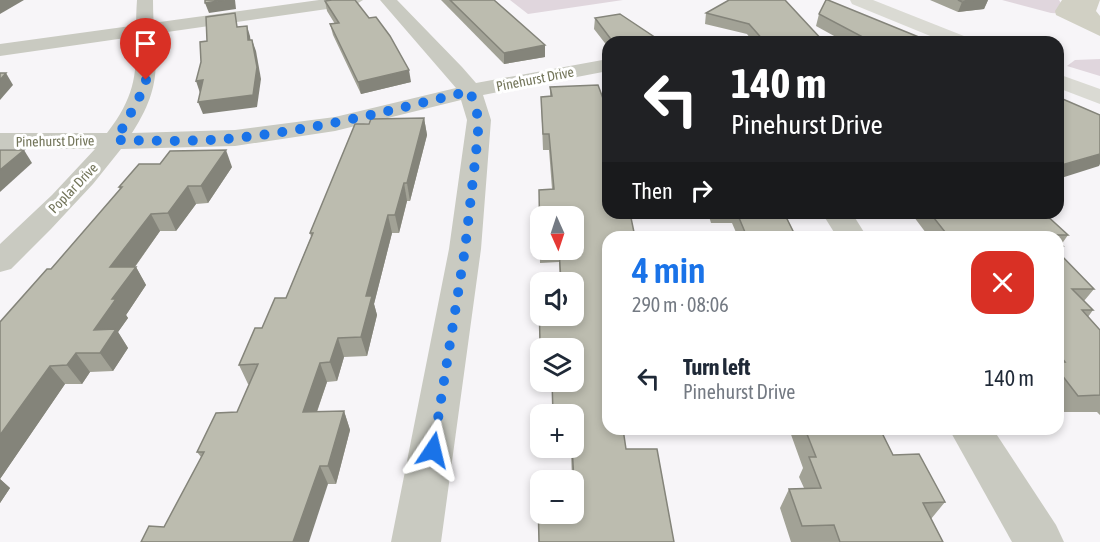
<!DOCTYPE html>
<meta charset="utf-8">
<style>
body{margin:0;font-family:"Asap Condensed",sans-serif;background:#f2f2f3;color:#1f2937;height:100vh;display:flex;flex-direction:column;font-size:22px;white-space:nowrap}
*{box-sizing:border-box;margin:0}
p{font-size:20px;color:#747a83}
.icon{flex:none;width:33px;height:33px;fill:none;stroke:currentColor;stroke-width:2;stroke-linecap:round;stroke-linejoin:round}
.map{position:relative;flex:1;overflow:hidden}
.sheet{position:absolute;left:602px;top:231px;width:462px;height:204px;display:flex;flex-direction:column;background:#fff;border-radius:18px;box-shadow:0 3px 9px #0003}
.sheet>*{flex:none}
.guide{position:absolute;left:602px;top:36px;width:462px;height:183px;border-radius:18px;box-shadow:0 3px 9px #0003;background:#202124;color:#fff;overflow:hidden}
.needle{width:39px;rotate:177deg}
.tools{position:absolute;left:530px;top:206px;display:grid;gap:12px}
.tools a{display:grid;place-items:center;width:54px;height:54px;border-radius:12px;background:#fff;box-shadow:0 3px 9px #0003;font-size:30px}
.pin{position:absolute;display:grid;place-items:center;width:51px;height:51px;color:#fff;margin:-62px -26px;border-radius:50% 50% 50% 0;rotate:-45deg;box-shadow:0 0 6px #0007}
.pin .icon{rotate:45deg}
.me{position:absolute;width:66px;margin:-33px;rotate:10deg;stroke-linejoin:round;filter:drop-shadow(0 0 4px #0008)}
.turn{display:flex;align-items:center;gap:21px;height:126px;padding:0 30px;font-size:27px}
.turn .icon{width:78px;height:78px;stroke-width:2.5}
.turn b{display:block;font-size:42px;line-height:51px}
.then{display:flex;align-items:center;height:57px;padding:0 30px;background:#0003;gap:12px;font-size:22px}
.round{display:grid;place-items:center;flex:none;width:63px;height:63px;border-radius:18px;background:#f2f2f3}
.head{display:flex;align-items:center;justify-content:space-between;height:102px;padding:0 30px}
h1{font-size:36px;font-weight:600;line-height:45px;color:#1a73e8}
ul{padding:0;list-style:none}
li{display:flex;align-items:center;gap:18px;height:90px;padding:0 30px}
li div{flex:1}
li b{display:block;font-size:22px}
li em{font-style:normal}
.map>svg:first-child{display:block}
.green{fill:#e0d6dd}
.water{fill:#d1d0c4}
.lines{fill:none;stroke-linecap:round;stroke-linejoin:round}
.minor{fill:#c9cac1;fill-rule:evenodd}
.tertiary{fill:#c9cac1;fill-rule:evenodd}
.secondary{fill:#dadad3;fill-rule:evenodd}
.wall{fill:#a2a296;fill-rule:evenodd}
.shaded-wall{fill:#84847a}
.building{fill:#bcbcaf;stroke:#84847a;stroke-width:1.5}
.route{stroke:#1a73e8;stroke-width:10;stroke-dasharray:0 18}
.labels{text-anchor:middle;stroke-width:6;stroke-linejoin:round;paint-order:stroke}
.far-street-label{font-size:14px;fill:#73755a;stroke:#fff}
</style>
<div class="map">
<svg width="1100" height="542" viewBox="0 0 1100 542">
<rect width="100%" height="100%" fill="#f7f5f8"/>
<g class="green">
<path d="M510,0H623L528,14Z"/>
<path d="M1002,0H1059L1068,14L1051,13Z"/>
<path d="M1100,59V76L1067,66L1075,60Z"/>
</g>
<path class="water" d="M1062,0H1100L1096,11L1100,16V36L1056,15L1055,11Z"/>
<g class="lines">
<g class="minor">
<path d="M137,0H153C153,58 167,79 132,133L235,130L335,117L456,88L380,0H397L462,67L476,83L608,59V71L483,95L491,120L481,249L441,542H391L449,249L467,120L461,100L335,131L235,146L121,149L93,184L51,229L11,269L0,272V244L52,195L95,149H0V133H107C146,83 133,57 137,0Z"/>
<path d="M822,213H852L867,237H837Z"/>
<path d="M949,429H993L1056,525L1064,542H1012Z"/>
</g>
<path class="tertiary" d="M319,0H363L355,5L0,56V44Z"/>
<g class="secondary">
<path d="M850,0H873L969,38L972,42H945L852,4Z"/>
<path d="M1058,74L1100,89V104L1058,88Z"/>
</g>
</g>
<g class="wall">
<path d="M441,0H494L545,57L504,64Z"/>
<path d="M930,0H988L984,9L958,12Z"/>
<path d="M325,1L411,82L361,94L333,35L330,24H335L327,11Z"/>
<path d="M706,13L824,42H753L747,34L705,24Z"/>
<path d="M819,14L931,42H845L816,26Z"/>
<path d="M595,18L662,42H608V47L594,29Z"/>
<path d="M550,87L608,213L573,513V480H572L571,451L554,452V447H573V414H553L552,381H573V348H540V360L539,301L573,315V282H560L559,262L540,263L539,190L552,189L549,150H543L541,97L550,96ZM540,216L573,249H540Z"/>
<path d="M424,118L427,135L410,201H407L399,233H392L374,304L377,315L367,356L344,357L337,381L327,382L317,412L344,411L350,430L336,484H328L201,457L197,452L237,412L250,384H248L239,365L262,328L286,298L311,237L310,233L369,124Z"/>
<path d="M160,164L232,167L208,203L196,204L176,231H160L135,267H136L146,285L126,315L128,318L118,332L128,348L113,371L90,372L82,384H65L0,479L10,488L0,503V322L51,269L120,190L119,187Z"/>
<path d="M708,213H785V214L796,237H738L732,223H711Z"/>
<path d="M911,213H1044L1068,235L1061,245L1063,246L1058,253L1094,289L1084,301L1093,310L1088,317L1100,330V415L1097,412H1064L1058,404V237H929Z"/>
<path d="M789,429H880L893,455L945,502L931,519L943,542H791L780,508L789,489L804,488L799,477L803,468Z"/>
</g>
<g class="shaded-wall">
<path d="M0,0H24L0,14Z"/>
<path d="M225,0H235L236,9L209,13L205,3Z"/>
<path d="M976,0H988L984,9L958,12L962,2Z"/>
<path d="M247,26L250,36L252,52L248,40Z"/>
<path d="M252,40L256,51L261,79L257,107L203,114L198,102Z"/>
<path d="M545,45V57L504,64V53Z"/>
<path d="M409,70L411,82L361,94L358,82Z"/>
<path d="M6,73L13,85L0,100V80Z"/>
<path d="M203,80L200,93L196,81Z"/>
<path d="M424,118L427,135L410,201L407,183Z"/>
<path d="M24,150L32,163L0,192V170Z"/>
<path d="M226,150L232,167L208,203L201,186Z"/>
<path d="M1100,154V164L1099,166L1058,179V166Z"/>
<path d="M404,183L407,201L399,233L395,215Z"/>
<path d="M188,186L196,204L176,231L168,213Z"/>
<path d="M151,214L160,231L121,286L110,267Z"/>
<path d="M388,215L392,233L374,304L377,315L367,356L361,337L366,296Z"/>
<path d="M136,267L146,285L126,315L128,318L118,332L128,348L113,371L100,353L94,330L112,299Z"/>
<path d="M338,338L344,357L337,381L330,362Z"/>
<path d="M76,353L90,372L82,384L67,365Z"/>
<path d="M320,363L327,382L310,431L303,412Z"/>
<path d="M50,366L65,384L0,479L10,488L0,503V435Z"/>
<path d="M344,411L350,430L336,484L328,466Z"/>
<path d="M320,466L328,484L309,542H293Z"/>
</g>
<g class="building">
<path d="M205,0H225L205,3Z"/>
<path d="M332,0H355L369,18L376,17L390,36L409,70L358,82L330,24L339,23L325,1Z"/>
<path d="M450,0H494L545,45L504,53Z"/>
<path d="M729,0H785L824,42H765L749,24L706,13Z"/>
<path d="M826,0H828L931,42H872L819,14Z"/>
<path d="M958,0H976L962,2Z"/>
<path d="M235,13L237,27L247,26L248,40H252L257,67L253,95L198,102L203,80L196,81L201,62L200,42L207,41L206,17Z"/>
<path d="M620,14L662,42H613L595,18Z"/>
<path d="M0,73H6L0,80Z"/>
<path d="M598,85L604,101L608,117V213H630L635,237H608V429H623L626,449H657L674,542H539L538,499H540V513H573V498H575L572,447H573V414H553L552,381H573V348H551V342H540L539,301H540V315H573V282H561L559,249H573V216H540V245L539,190L554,189L549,134H543L541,97L552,96L550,87Z"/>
<path d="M1058,97L1100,115V154L1058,166Z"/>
<path d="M424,118L407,183H404L395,215H388L366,296H372L361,337L338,338L330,362L320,363L303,412L344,411L328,466H320L293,542H141L149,526L164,527L204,452H197L216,413L237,412L258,364L239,365L255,328H262L275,298H286L313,233H310L355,124H369L371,119Z"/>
<path d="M0,150H24L0,170Z"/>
<path d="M226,150L201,186H188L168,213L151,214L110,267H136L112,299H116L94,330L116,329L100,353H76L67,365L50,366L0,435V322L47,269H51L122,187H119L139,164H160L170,151Z"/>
<path d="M737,213H784L796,237H747Z"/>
<path d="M930,213H1044L1068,235H1051L1053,237H949Z"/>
<path d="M1058,241L1063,246H1058Z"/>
<path d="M1058,252L1094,289H1072L1093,310H1082L1100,330V395L1078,396L1058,370V362H1065L1058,353Z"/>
<path d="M805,429H880L893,455L919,454L945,502L923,503L943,542H840L834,525L802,526L789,489L821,488L809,457H816Z"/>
</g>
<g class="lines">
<path class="route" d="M146,80L139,98L116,140C156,141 196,142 236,138C315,130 393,110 470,91L479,120L476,153L465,249L433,450"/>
</g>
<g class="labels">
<g class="far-street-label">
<text transform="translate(535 79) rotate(-11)" y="5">Pinehurst Drive</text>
<text transform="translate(55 141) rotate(-1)" y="5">Pinehurst Drive</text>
<text transform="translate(73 188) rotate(-46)" y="5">Poplar Drive</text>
</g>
</g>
</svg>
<div class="tools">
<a><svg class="needle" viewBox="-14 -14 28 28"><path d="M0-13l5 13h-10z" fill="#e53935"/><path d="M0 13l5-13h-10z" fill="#747a83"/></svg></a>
<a><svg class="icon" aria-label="sound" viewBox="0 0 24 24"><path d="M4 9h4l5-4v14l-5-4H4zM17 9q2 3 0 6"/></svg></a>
<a><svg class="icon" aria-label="layers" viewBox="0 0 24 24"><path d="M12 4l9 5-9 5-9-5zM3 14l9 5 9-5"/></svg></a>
<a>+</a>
<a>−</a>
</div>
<div class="pin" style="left:146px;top:80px;background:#d93025"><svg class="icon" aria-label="arrive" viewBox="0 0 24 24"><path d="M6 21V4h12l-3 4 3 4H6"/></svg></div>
<svg class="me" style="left:433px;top:450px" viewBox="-20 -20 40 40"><path d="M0-17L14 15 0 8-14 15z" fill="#1a73e8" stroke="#fff" stroke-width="4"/></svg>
<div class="guide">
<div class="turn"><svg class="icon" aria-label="left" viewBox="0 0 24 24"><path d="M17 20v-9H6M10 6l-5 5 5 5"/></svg><div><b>140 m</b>Pinehurst Drive</div></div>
<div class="then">Then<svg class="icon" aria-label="right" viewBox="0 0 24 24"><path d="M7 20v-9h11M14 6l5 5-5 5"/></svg></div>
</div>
<section class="sheet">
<div class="head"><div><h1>4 min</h1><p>290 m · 08:06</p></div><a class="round" style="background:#d93025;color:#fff"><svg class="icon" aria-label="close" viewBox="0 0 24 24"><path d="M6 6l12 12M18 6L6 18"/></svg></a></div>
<ul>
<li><svg class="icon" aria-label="left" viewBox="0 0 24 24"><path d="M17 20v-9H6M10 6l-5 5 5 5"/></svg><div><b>Turn left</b><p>Pinehurst Drive</p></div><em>140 m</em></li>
</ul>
</section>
</div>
